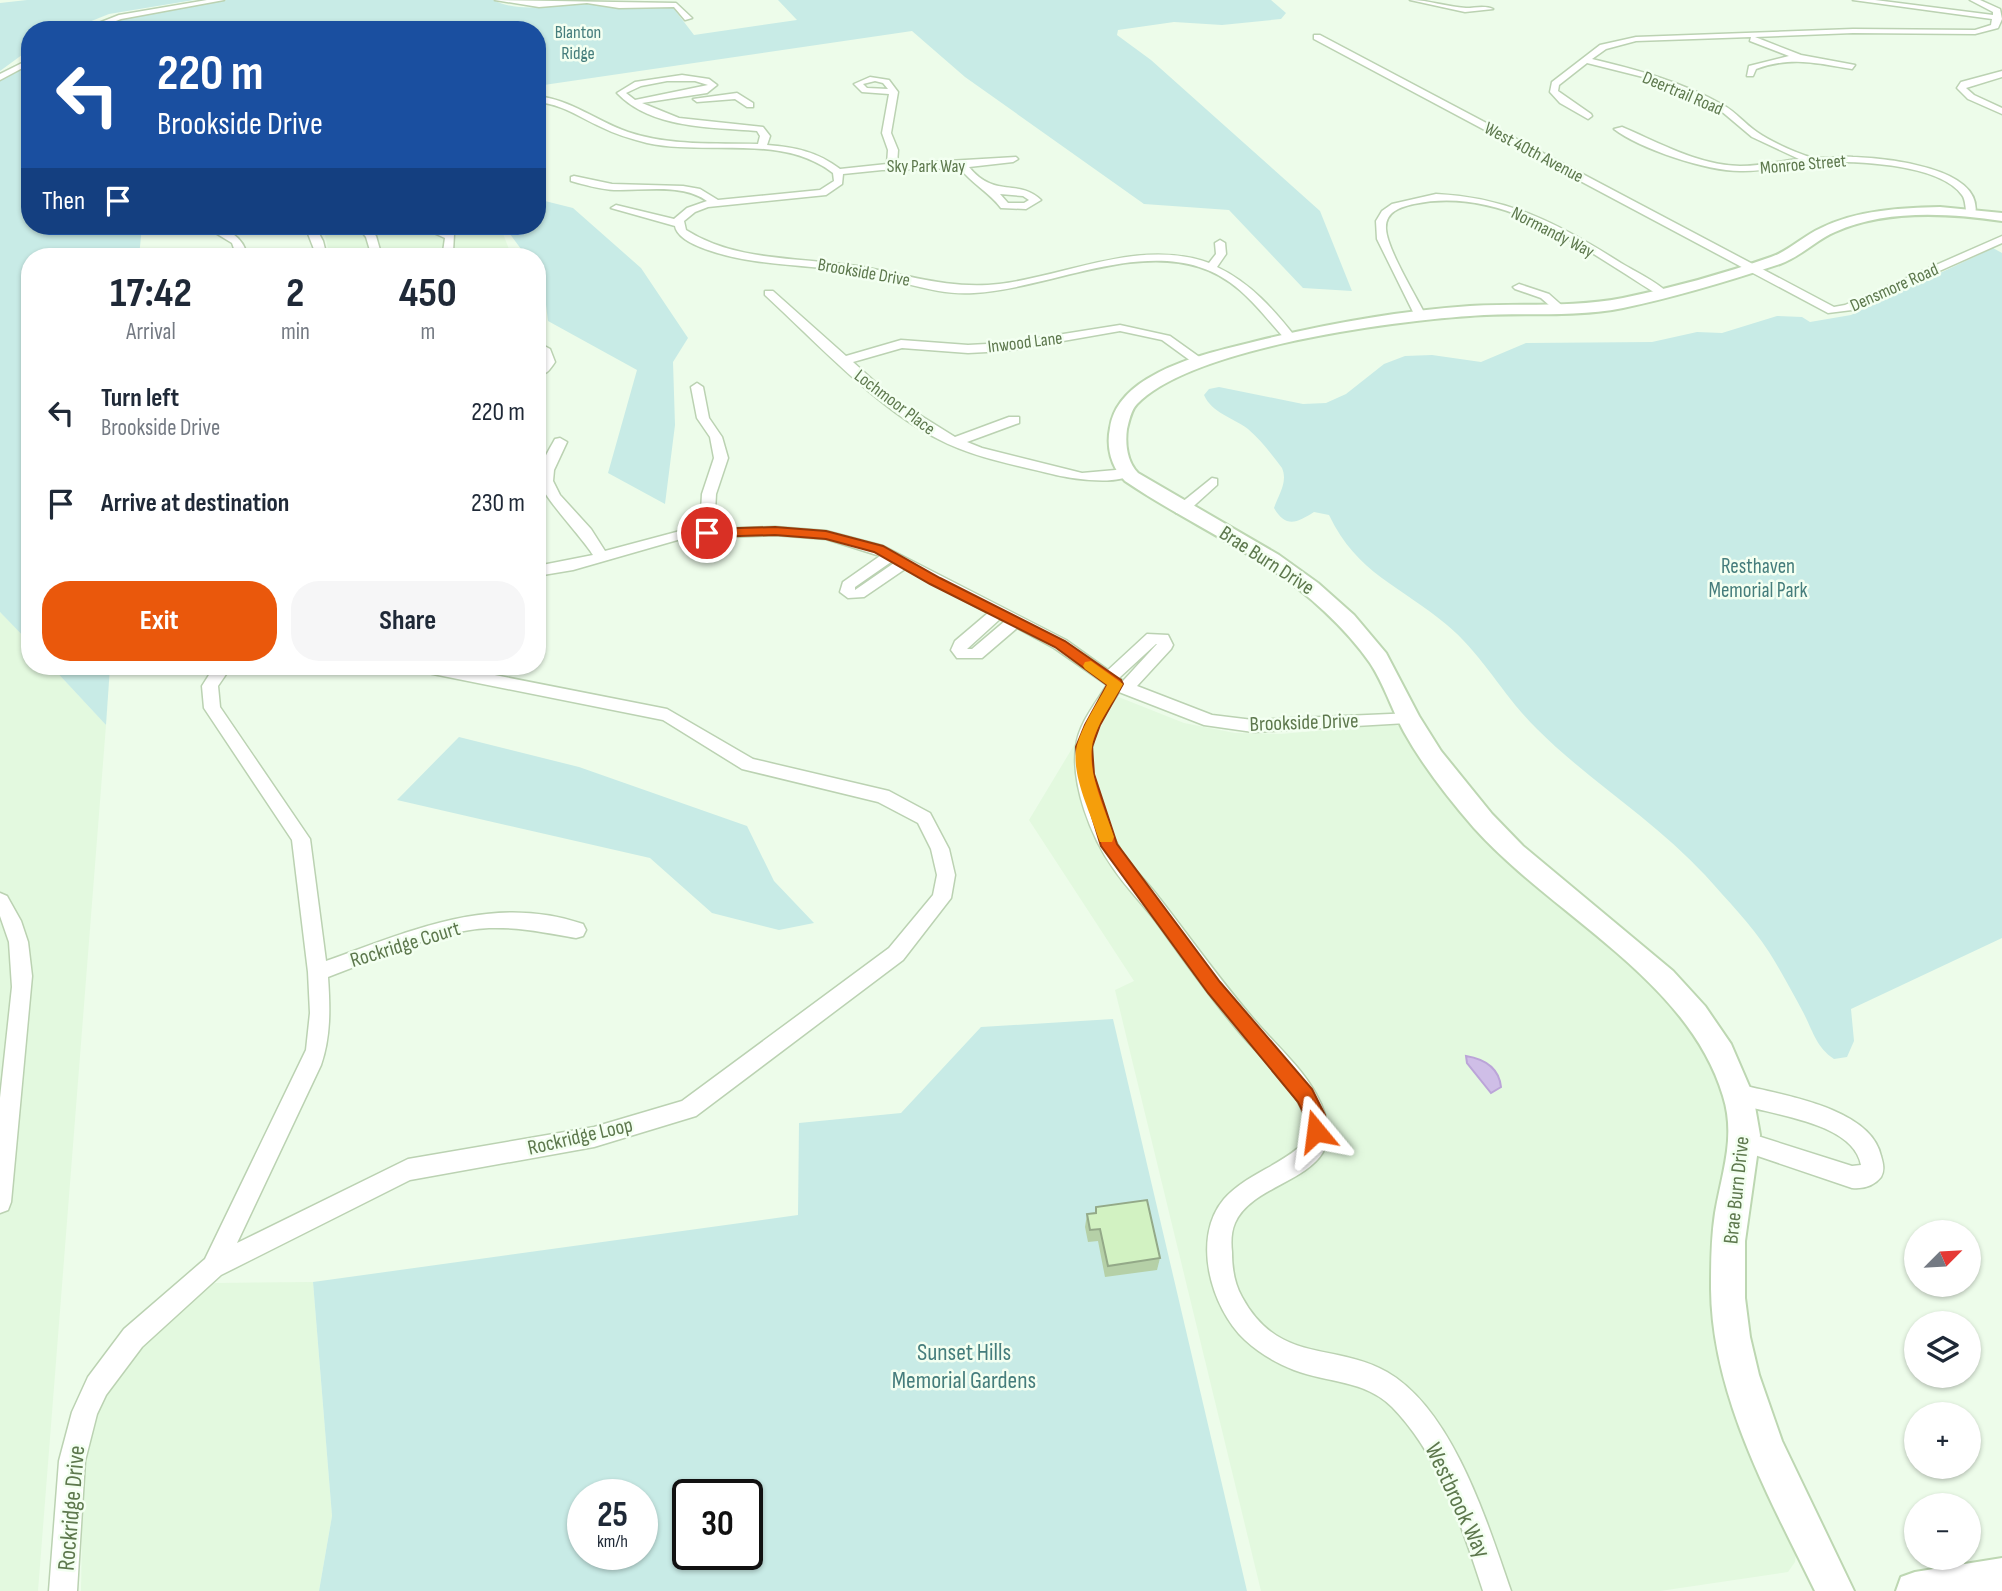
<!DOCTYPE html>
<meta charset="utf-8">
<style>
body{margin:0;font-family:"Sofia Sans Condensed",sans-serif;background:#f6f6f7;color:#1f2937;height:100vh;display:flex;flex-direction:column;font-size:26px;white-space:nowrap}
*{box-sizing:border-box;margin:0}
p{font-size:23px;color:#747a83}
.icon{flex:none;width:38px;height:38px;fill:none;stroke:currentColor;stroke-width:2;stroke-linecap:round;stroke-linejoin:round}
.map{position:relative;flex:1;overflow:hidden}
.drawer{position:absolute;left:21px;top:248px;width:525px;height:427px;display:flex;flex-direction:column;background:#fff;border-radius:28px;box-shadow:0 2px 5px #0004}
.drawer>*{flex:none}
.banner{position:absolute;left:21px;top:21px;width:525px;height:214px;border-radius:28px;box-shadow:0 2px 5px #0004;background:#1a4fa0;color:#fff;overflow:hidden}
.needle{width:46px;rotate:66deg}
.buttons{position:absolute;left:1904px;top:1220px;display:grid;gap:14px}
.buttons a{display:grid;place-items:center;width:77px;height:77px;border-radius:50%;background:#fff;box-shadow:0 2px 5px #0004;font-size:35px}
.speed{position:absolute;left:567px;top:1479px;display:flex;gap:14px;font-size:35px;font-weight:700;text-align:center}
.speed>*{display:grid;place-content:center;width:91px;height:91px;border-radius:50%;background:#fff;box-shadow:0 2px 5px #0004;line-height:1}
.speed small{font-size:18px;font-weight:400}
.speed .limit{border:4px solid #111;border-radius:10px;background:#fff;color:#111}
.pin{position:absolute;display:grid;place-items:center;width:60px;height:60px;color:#fff;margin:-30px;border:4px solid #fff;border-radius:50%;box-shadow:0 2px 7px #0007}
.me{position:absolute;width:77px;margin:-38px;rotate:344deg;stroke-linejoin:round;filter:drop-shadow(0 0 5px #0008)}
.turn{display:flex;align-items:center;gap:24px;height:147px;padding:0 21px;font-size:32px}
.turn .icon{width:91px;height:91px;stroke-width:2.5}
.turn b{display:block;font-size:49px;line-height:60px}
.then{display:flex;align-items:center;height:66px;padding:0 21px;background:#0003;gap:14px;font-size:26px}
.eta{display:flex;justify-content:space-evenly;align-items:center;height:119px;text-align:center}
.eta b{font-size:42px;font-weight:700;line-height:49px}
.cta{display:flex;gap:14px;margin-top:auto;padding:14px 21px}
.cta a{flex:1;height:80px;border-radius:28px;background:#ea580c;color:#fff;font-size:28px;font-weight:700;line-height:80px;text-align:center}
.cta a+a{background:#f6f6f7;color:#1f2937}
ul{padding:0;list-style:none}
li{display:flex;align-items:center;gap:21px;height:91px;padding:0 21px}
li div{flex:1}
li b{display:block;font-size:26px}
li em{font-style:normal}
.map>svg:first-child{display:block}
.residential{fill:#e3f9df}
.green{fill:#c8ebe6;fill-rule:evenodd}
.water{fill:#cfbee7;stroke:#bba5d8;stroke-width:2}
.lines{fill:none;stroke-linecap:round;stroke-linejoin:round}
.street-casing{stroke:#bbd2b2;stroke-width:3}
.secondary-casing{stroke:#bdd7b2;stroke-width:4}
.street{fill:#fff;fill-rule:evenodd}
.secondary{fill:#fff;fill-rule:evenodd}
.wall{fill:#b5d0a7}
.building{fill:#d2f2c2;stroke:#93a988;stroke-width:2}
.route{fill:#ea580c;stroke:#983908;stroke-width:2}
.slow{fill:#f59e0b}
.labels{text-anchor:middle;stroke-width:5;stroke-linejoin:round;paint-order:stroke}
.far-park-label{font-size:18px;fill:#457d7c;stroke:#f3fff1}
.far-street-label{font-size:18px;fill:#5d784d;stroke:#f3fff1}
.street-label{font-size:21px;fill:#5d784d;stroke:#f3fff1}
.park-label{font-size:21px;fill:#457d7c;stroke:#f3fff1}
.near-park-label{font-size:24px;fill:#457d7c;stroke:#f3fff1}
.near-street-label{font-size:24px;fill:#5d784d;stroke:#f3fff1}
</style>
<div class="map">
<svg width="2002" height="1591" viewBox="0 0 2002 1591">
<rect width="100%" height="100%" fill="#edfcea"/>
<g class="residential">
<path d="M349,226H500L512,257H330L325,235L349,231Z"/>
<path d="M0,612L30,643V667H52L106,725L38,1591H0Z"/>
<path d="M1106,692L1184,723L1235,733L1281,734L1390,724L1399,726L1437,784L1489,843L1544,894L1627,958L1693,1029L1716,1074L1723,1096L1728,1133L1724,1175L1714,1226L1711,1262L1713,1298L1796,1553L1795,1562L1788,1572L1660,1591H1261L1115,990L1134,981L1029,820Z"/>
<path d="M313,1282L332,1516L319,1591H81L83,1471L93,1418L121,1368L176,1310L215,1283Z"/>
</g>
<g class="green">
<path d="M27,0H194L109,14L69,30H30V49L0,71V3Z"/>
<path d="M227,0H493C522,14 554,4 584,4C613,4 642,6 671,5L694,35L797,20L778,0H1271L1286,13L1281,19L1222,25L1174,22L1118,30L1117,35L1151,60L1320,211L1352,291L1303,288L1229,210L1144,204L965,77L912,31L537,86V30H89L123,17Z"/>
<path d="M30,63V226H142L139,257H30V643L0,612V79Z"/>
<path d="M537,199L573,208L641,268L688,338L673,362L675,425L665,504L608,473L637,370L548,321L543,280L537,272V257H527L504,226H537Z"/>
<path d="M1993,248L2002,253V938L1851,1009L1854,1041L1847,1057L1834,1059C1816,1047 1813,1031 1803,1012C1792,992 1781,971 1769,952C1751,924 1727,900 1705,875C1654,820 1589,781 1537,729C1504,697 1482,654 1447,625C1401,586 1357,574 1329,515L1314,512C1298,522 1286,529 1274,508C1279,494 1288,482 1282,468C1272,455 1261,440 1248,429C1232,417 1212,413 1204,395L1209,389L1219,387L1303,404L1326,403L1346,394L1384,364L1405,356L1432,355L1481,362L1526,343L1652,342L1697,332L1722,333L1777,316L1802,317L1810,322L1851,315Z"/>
<path d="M52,667H110L106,725Z"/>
<path d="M459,737L579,767L747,826L774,881L814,923L779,930L712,913L650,858L397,800Z"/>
<path d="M1113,1019L1247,1591H319L332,1516L313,1282L798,1215L799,1123L901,1113L981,1027ZM583,1494H642V1554H583ZM688,1494H747V1554H688Z"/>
</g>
<path class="water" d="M1466,1056C1484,1059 1499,1068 1501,1087L1491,1093L1467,1063Z"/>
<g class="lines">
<g class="street-casing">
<g id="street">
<path d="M207,0H224L121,19L93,30H81L119,15Z"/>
<path d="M495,0L676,3L692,18L685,20L674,7L619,8L587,3L539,7Z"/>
<path d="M1410,0C1429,0 1447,7 1466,8C1475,8 1485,5 1493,9L1465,12Z"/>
<path d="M1853,0H1875L1993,15V12L1970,0H1980L2000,9L2002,19L1998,28L1975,34L1853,33L1755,37L1801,55L1855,65L1852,69C1816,63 1792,56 1756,69L1753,76H1747L1749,66L1789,56L1750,41L1751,37L1636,41L1606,49L1592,59C1638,70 1682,82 1723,105C1736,112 1745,124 1757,132C1770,141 1794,152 1810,157C1822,160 1840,156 1853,157C1884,158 1985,167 1975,215H1967C1965,209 1966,200 1962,195C1939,163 1850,160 1814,163C1789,164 1765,172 1740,171C1707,171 1640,149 1614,129L1622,127C1660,143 1698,165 1740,166C1760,166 1780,161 1799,159L1752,137L1720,110L1681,91L1643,77L1587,63L1559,85L1558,91L1591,114L1592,116L1588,119L1560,103L1550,92L1552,82L1600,45L1636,37L1853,29L1975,30L1991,25L1992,19Z"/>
<path d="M1314,35H1320L1834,307L1845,305L2002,236V243L1852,310L1828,313L1314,39Z"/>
<path d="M30,59V64L0,80V74Z"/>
<path d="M2002,71V77L1966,88L1974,95L2002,108V114L1968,99L1957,88L1961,82Z"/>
<path d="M682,75L709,79L717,85L707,93L642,103L679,118L763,127L770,136L767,145C795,147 818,152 840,169L887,164L888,150L882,133L889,94L862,92L854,84L870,77L889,80L898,92L891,133L898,150L897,164L1016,157L1018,159L1013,162L969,167C995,199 1018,178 1041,200L1026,209L1001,208C989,192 972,184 960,168L882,170L843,174L842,184L826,195L708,207L695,212L684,221L686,230C736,262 800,257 857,266C905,274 949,290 999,284C1067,276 1140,238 1209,263L1216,254L1215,243L1220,240L1225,243L1226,254L1217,267C1251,283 1274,310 1297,339L1287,341C1261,313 1239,279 1199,267C1130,245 1045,289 974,293C936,296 897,279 860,273C810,264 756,267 708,250C696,246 677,238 675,226L611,208L616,205L674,219L687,208L707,201C682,183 643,191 614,190C599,189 585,185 571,181V177L574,176L612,184L683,186L700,189L718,200L820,190L834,181L833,173C781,133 707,156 647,143C631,139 615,134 601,127C579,117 562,104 537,102V96C572,100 596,121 628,132C670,146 715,143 758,144L760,136L757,131C711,127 651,129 617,93L635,82ZM667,81H695L708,85L635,100L626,93L641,86ZM875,81L883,83L888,89L867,88L863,84ZM1000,194L1023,196L1029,200L1024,203H1008Z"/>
<path d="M737,93L753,103V107H747L735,99L697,102L693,99Z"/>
<path d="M1436,194C1508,197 1561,225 1621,263C1636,272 1654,280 1667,292L1657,294C1585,250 1504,185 1414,204C1400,207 1385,212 1386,229C1387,249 1416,296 1426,316L1416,318L1377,239L1376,221L1382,211L1392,204Z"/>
<path d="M204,226C223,225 245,236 247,257H237L232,243Z"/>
<path d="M305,226H315L323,241L327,257H317Z"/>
<path d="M357,226H367L376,236L382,257H372L366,237Z"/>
<path d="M418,226H432L454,234L453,252L456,257H446L443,252L445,238Z"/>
<path d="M1519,284L1549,294L1567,310L1557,312L1541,298L1515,289L1513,287Z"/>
<path d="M765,291H773L846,356L901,340L968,345L1006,343L1120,325L1170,336L1205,361L1195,364L1162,340L1120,331L1006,351L968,353L902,348L853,362L894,399L955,437L1009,417H1019V423L967,442L982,448L1082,473L1127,469L1134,473C1119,486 1074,479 1056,475C1016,465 974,458 938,439C879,410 815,341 765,295Z"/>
<path d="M537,342L550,349L555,362C550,369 546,377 537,373L543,362L537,351Z"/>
<path d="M697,383L703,387L709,418L722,437L728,458L716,494L714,529L775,527L826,531L883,546L1066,640L1108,670L1147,634L1168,635L1173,645L1171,649L1137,686L1212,715L1253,720L1413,713L1415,717L1407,723L1253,732L1204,725L1119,692C1109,708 1096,724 1093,743C1087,776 1104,821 1120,849C1131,868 1148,882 1160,899C1192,940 1222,983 1257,1023C1277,1046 1301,1067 1316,1094C1364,1181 1256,1174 1235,1223C1231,1232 1231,1243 1232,1252C1232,1267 1234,1283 1242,1297C1279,1365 1334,1342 1387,1372C1453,1410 1487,1522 1511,1591H1483C1462,1527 1440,1456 1392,1407C1365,1380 1328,1383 1294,1370C1276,1363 1259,1353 1245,1340C1211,1308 1191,1238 1224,1199C1244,1176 1276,1167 1298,1148C1307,1135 1307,1123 1301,1108C1288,1079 1260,1057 1240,1033C1211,999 1186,963 1160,927C1145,906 1127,889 1113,868C1091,837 1071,785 1076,747C1078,725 1095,704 1107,685L1054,648L1017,628L982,658H957L951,650L955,641L988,613L905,569L864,597L848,598L840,592L843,582L880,556L826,539L775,535L681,539L573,570L537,576V566L593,555C582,537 541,495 539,480C538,467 549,450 555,439L560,438L567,442L554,470L553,481L560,495L591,529L605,551L680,531L700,530L702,494L714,458L710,437L697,418L691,387ZM891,562L894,563L855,590V587ZM1000,619L1005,621L972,649H967ZM1157,644L1123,681L1119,678L1156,644Z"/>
<path d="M1212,478L1217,479V485L1186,513H1176V507Z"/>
<path d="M214,667H231L218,686L220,707L310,839L326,961C411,931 492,893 583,924L586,930L583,936L576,938C548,933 519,927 489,928C434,931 380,958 328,977C330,1007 331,1036 321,1065L237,1243L408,1159L594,1127L682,1101L889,948L933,895L937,875L931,849L918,823L878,802L742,769L663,720L428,673L420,667H454L667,709L753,759L889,791L930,813L949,849L955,875L951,898L903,960L696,1116L594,1147L410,1180L221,1275L142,1347L106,1395L97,1414L85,1461L77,1591H49L59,1461L72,1412L88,1377L124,1329L205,1259L306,1050L310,1013L308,972L292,840L204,708L202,686Z"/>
<path d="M0,893L7,896L21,921L28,942L32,976L11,1202L8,1210L0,1213V1098L12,987L9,942L0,916Z"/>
<path d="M1737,1084C1778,1094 1871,1107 1881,1156C1883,1163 1885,1170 1881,1177C1874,1186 1863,1189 1852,1188L1737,1149L1734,1142L1737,1135L1745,1132L1852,1166L1861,1165C1853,1120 1765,1115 1729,1101L1726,1094L1729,1087Z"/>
</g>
</g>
<g class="secondary-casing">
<g id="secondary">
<path d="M1940,207L2002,213V221C1949,213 1885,209 1835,232C1816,240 1800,257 1780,264C1729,281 1675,297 1623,308C1572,318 1521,312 1470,316C1391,321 1191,348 1137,404C1131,410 1129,421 1127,429C1125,444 1127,462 1138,473L1279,555L1318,583L1354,615L1386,653L1419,716L1441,751L1492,814L1523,846L1673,971L1705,1006L1731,1044L1753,1095L1760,1135L1745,1241V1298L1750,1337L1759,1375L1782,1441L1854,1591H1815C1769,1497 1712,1396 1711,1289C1711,1264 1711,1238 1715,1213C1722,1172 1736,1137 1723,1096C1688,979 1552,915 1474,828C1448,798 1423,766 1404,732C1392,710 1384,684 1370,663C1357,644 1340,626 1324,611C1265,555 1191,526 1125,481C1111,467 1106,447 1110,428C1113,406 1129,390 1147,379C1179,359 1220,350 1257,341C1326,324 1398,311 1470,306C1522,303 1572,308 1623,298C1672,288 1723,274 1771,257C1789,251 1803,236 1821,228C1857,210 1900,208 1940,207Z"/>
<path d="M2002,1558V1591H1896L1901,1577L1915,1572Z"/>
</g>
</g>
<use href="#street" class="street"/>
<use href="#secondary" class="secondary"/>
</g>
<path class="wall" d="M1096,1207L1160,1258L1157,1270L1105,1277L1098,1241L1088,1242L1085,1227L1087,1214L1095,1213Z"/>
<path class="building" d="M1147,1200L1160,1258L1108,1266L1100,1229L1090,1230L1087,1214L1096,1213V1207Z"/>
<path class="route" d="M775,527L826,531L883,546L940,578L1065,641L1121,680L1123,684L1100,725L1092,747L1094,774L1117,844L1220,982L1312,1089L1325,1115L1326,1131L1323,1138L1316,1141L1309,1138L1305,1116L1298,1102L1208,993L1101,846L1079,774L1076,747L1085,725L1107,685L1055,647L930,584L874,552L826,539L775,535L707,537L701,533L707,529Z"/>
<path class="slow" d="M1091,661L1123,684C1113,703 1095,726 1092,747C1088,776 1106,811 1114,837L1112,842H1100L1098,837C1090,811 1070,773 1077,745C1083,724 1097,704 1107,685L1085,669L1083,666L1085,662Z"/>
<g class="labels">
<g class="far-park-label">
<text x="578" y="38">Blanton<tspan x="578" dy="21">Ridge</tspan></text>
</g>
<g class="far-street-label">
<text transform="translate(1683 93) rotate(23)" y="6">Deertrail Road</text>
<text transform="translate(1534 152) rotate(28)" y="6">West 40th Avenue</text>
<text transform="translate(1803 164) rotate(-5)" y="6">Monroe Street</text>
<text x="926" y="172">Sky Park Way</text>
<text transform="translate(1553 232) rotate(27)" y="6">Normandy Way</text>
<text transform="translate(864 272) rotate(10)" y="6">Brookside Drive</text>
<text transform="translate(1894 287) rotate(-24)" y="6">Densmore Road</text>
<text transform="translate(1025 342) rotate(-7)" y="6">Inwood Lane</text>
<text transform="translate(895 402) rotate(37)" y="6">Lochmoor Place</text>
</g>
<g class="street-label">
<text transform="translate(1267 560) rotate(33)" y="7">Brae Burn Drive</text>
<text transform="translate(1304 722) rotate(-2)" y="7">Brookside Drive</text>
<text transform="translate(405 944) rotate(-17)" y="7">Rockridge Court</text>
<text transform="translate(580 1136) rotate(-13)" y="7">Rockridge Loop</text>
<text transform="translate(1736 1190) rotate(-84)" y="7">Brae Burn Drive</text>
</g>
<g class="park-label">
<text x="1758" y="573">Resthaven<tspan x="1758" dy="24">Memorial Park</tspan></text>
</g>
<g class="near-park-label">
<text x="964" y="1360">Sunset Hills<tspan x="964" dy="28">Memorial Gardens</tspan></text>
</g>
<g class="near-street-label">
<text transform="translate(1458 1500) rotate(65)" y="8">Westbrook Way</text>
<text transform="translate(71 1508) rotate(-85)" y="8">Rockridge Drive</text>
</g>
</g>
</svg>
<div class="buttons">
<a><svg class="needle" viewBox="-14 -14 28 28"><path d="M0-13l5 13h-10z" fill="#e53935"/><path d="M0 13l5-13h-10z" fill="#747a83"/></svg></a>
<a><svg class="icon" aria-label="layers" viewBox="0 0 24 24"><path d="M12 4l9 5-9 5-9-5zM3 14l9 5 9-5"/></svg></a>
<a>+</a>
<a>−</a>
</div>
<div class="speed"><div>25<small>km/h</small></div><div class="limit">30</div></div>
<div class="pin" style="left:707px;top:533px;background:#d93025"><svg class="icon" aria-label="arrive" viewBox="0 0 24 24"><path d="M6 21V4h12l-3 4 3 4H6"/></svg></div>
<svg class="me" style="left:1316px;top:1131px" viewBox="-20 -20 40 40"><path d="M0-17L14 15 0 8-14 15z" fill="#ea580c" stroke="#fff" stroke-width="4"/></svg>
<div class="banner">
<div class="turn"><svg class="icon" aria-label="left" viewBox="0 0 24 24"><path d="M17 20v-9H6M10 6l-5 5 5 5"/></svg><div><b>220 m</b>Brookside Drive</div></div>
<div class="then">Then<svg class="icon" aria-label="arrive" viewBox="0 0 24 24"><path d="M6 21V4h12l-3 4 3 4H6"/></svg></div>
</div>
<section class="drawer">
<div class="eta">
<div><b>17:42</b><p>Arrival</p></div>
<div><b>2</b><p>min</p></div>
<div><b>450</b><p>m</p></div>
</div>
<ul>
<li><svg class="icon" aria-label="left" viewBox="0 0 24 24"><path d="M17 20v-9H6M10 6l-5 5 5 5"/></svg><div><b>Turn left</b><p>Brookside Drive</p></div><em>220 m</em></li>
<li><svg class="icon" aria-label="arrive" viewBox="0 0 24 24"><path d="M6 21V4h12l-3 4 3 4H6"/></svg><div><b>Arrive at destination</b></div><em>230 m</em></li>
</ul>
<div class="cta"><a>Exit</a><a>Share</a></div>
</section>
</div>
